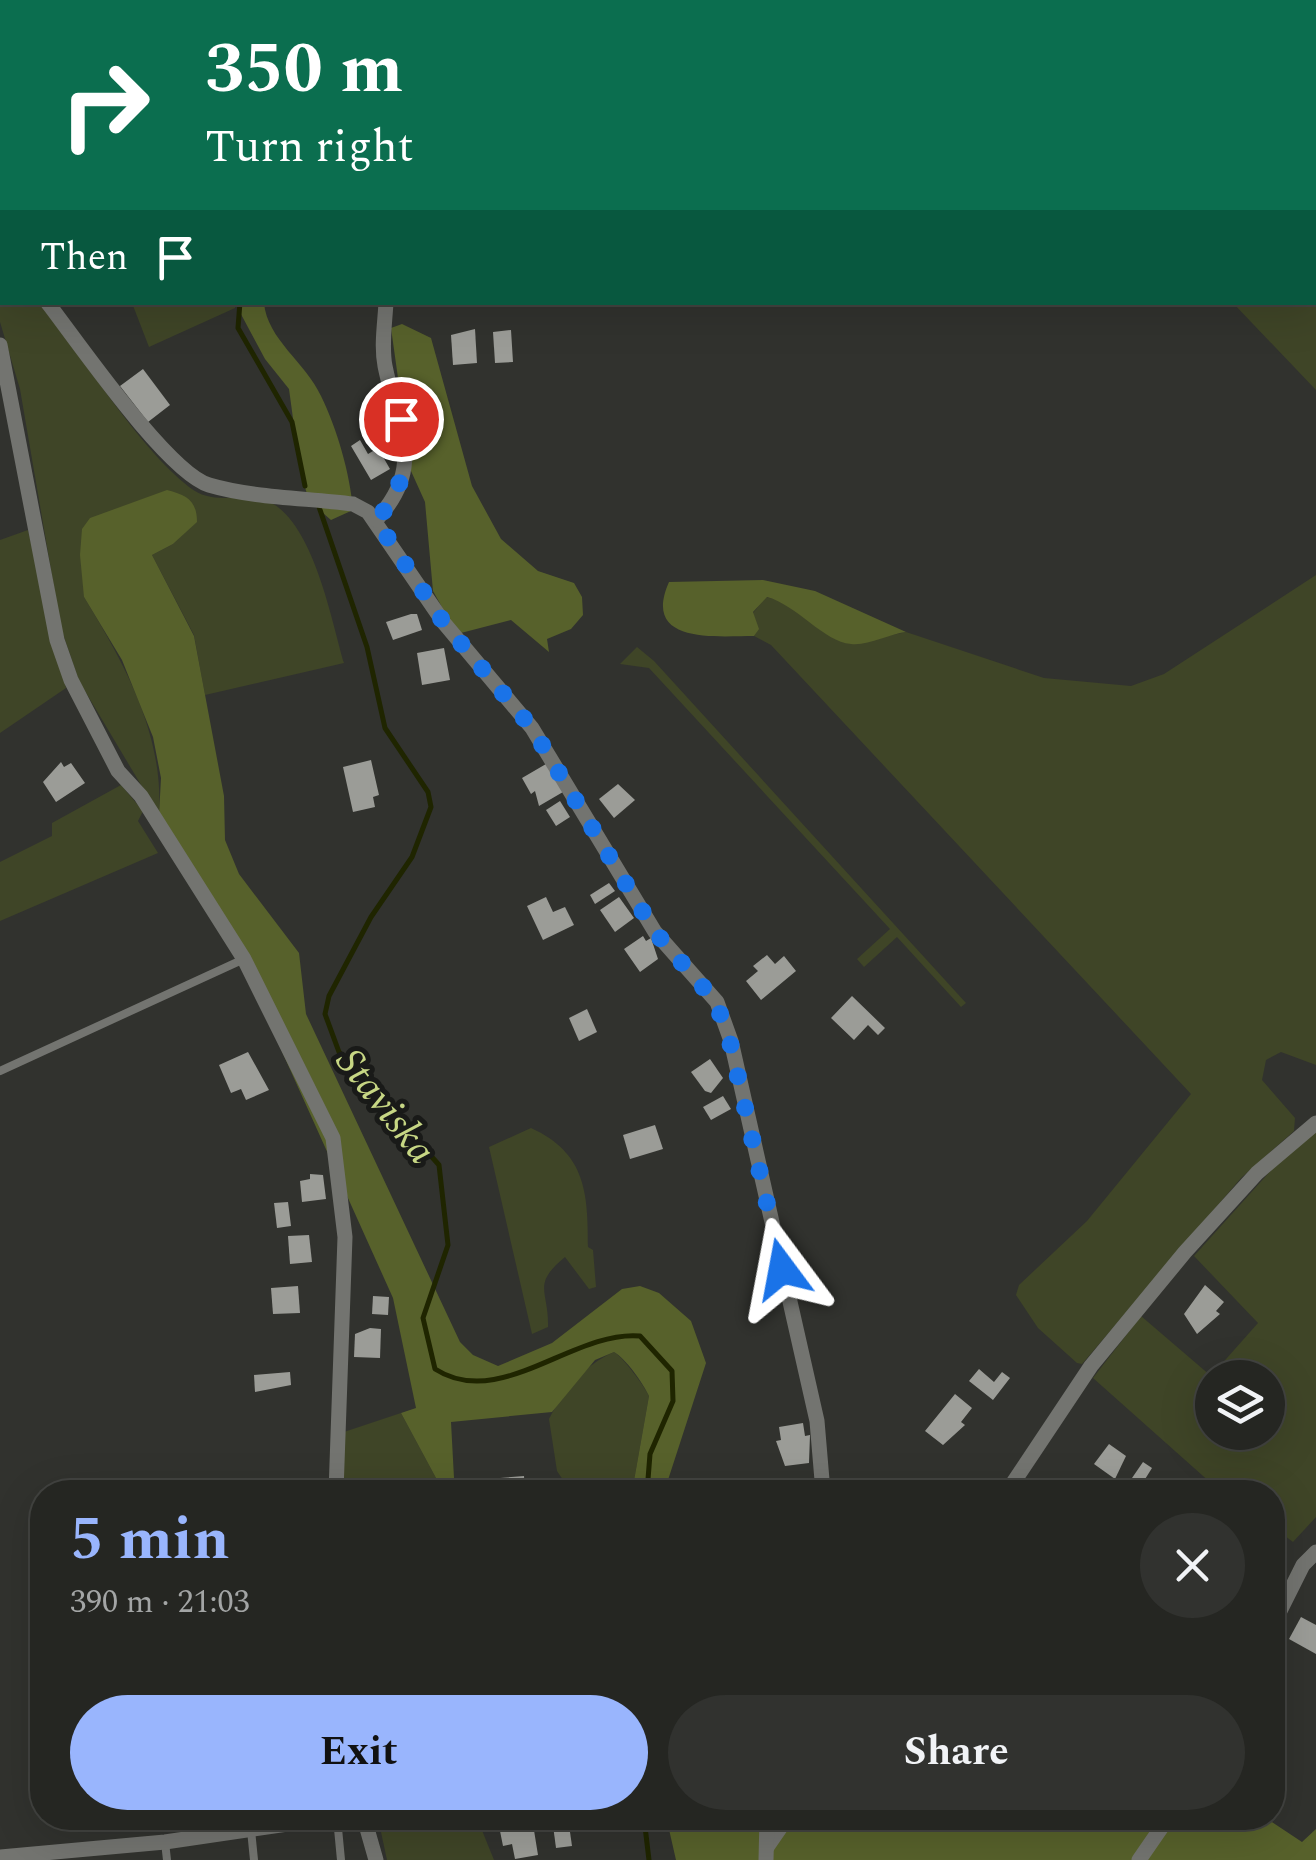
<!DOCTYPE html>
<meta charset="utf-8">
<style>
body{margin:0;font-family:Spectral,serif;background:#31322f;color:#f1f3f6;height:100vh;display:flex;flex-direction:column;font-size:38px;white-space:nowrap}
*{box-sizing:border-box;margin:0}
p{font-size:32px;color:#a3a5a5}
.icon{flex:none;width:55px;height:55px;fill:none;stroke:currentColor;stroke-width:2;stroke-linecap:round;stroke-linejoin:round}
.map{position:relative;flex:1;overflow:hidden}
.details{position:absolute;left:30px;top:1480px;width:1255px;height:350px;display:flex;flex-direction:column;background:#252622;border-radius:40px;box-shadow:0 10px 40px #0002,0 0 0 2px #424340}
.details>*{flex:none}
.hud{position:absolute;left:0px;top:0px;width:1318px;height:305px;box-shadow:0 10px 40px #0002,0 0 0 2px #424340;background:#0b6e4f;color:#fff;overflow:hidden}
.buttons{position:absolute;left:1195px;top:1360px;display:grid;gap:20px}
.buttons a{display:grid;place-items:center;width:90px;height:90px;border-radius:50%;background:#252622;box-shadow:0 10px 40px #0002,0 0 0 2px #424340;font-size:50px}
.pin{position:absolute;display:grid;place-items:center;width:85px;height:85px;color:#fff;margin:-42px;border:5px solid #fff;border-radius:50%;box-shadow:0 2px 10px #0007}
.me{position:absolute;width:110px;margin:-55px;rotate:347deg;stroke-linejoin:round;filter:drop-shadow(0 0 8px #0008)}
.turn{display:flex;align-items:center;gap:35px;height:210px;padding:0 40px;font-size:45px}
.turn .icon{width:130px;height:130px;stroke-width:2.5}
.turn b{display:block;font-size:70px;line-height:85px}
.then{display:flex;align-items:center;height:95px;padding:0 40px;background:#0003;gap:20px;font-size:38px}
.round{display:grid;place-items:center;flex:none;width:105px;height:105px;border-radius:52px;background:#31322f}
.summary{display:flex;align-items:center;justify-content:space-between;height:170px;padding:0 40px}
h1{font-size:60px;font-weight:700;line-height:75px;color:#99b5fd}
.cta{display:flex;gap:20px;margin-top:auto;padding:20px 40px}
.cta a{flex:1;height:115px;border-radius:60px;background:#99b5fd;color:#111;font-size:40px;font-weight:700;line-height:115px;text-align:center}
.cta a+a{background:#31322f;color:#f1f3f6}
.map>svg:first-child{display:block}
.green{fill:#3f4527;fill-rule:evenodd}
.forest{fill:#57612b}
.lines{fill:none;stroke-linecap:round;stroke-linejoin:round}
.stream{stroke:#1f2500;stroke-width:5}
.building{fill:#9b9c97}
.path{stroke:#6c6d69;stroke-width:2.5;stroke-dasharray:5 8;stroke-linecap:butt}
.service{stroke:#737470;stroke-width:8}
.minor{stroke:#737470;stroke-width:15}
.route{stroke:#1a73e8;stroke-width:18;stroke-dasharray:0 32.4}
.labels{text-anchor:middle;stroke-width:10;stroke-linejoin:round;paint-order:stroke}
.water-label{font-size:40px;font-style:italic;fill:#c7d784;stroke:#191a18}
</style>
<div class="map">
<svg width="1316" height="1860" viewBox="0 0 1316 1860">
<rect width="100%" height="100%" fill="#31322e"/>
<g class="green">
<path d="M1316,64V390L1233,303L1315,302Z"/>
<path d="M0,260L2,302L42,303C83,357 137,446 189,487C213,506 236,493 262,499C312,513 331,619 344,663L205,695L194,635L152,555L173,544L196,522L84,597C125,665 164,734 159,815L79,681L61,628L20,389L0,322Z"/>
<path d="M132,303H235V308L149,347Z"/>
<path d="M28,530L66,688L0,733V540Z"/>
<path d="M1316,575V1065L1281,1052L1266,1060L1262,1080L1295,1118L1294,1131L1241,1178L1082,1364L1077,1363L1038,1328L1016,1295L1019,1285L1087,1221L1191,1094L771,645L754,636L758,629L753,613L766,597L788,603L851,644L906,632L1044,678L1131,686L1164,674Z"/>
<path d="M637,647L654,661L966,1003L961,1007L897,937L864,967L857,959L890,929L649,668L620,664Z"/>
<path d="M121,785L143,811L138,821L158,853L0,921V862L52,836V823Z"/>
<path d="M531,1128C586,1153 588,1193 588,1247L593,1250L596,1287L589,1289L565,1257C531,1285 549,1290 548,1327L532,1334L489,1147Z"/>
<path d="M1316,1129V1517L1293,1542L1273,1527L1272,1492H1221L1093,1378L1141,1316L1211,1376L1258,1323L1194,1256L1274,1167ZM1212,1378H1268V1432H1212Z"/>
<path d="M614,1352C623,1357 644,1386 649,1396L632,1492H571L557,1471L549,1419C564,1390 584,1365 614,1352Z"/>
<path d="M401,1413L436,1478L439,1492H340L341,1433Z"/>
<path d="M378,1818H477L494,1860H387Z"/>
</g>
<g class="forest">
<path d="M676,0H1046L1042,2Z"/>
<path d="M235,303H264C267,339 306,363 321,396C337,429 350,473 353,510L331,520L309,501L300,470L289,389L265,359Z"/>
<path d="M402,324L431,338L472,486L501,539L538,571L574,583L582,597L583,615L571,629L547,639L549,652L511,620L457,634L433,591L425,502L411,471L391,328Z"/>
<path d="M167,490C187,495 197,501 197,522L173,544L152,555L194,636L224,796L225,840L239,874L299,953L306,1014L460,1342L473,1355L498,1366L552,1343L622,1289L640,1286L659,1293L691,1321L706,1363L668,1480L674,1492H632L649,1396C643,1383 626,1359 614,1352L595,1360L552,1412L451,1422L454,1478H436L401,1413L416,1408L393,1298L243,965L159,815L161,778L153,737L122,660L84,597L80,555L82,529L90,518Z"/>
<path d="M763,580L815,591L906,632C889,634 868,646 851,644C824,642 797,605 767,597L753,612L759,629L754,636C717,636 641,645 669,582Z"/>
<path d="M713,1818H1266L1302,1842L1316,1829V1860H676L668,1825Z"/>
</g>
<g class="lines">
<g class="stream">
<path d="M97,0L99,2"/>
<path d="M269,0L270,2"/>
<path d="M591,2L596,0"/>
<path d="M240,302L238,328L292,422L305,486"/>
<path d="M318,504L367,647L385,728L428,792L431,807L412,857L371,917L329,996L325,1014L339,1052L439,1165L448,1245L423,1318L435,1369C500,1411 573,1330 640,1336L672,1371L673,1401L650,1454L647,1492"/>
<path d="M644,1818L649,1860"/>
</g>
</g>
<g class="building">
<path d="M475,329L477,363L453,365L451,335Z"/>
<path d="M511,330L513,362L495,363L493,332Z"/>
<path d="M143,369L170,405L148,422L120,386Z"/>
<path d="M360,440L368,454L378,448L390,469L371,480L351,446Z"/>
<path d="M411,614H417L422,630L393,640L386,622Z"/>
<path d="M444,648L450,680L422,685L417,653Z"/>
<path d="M371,760L379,795L373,797L375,807L353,812L343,767Z"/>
<path d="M61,762L64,767L71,763L85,783L56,802L43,782Z"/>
<path d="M546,764L563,792L539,806L535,791L531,794L522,778Z"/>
<path d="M618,784L635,800L614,818L599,799Z"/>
<path d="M560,801L570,817L556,826L546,810Z"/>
<path d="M609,883L615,891L595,904L590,895Z"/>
<path d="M546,897L553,912L565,907L574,925L543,940L527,906Z"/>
<path d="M619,897L634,918L615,932L600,910Z"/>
<path d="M643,936L646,941L651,938L658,959L640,972L624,949Z"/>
<path d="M767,955L775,964L784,956L796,971L761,1000L746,981L758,971L753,966Z"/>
<path d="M852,996L885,1028L878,1035L868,1025L854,1040L831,1018Z"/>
<path d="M587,1009L597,1032L579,1041L569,1018Z"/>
<path d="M248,1052L269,1090L246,1100L241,1089L231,1093L219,1065Z"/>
<path d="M710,1059L723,1078L711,1093L705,1091L691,1072Z"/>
<path d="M723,1096L731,1109L711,1120L703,1107Z"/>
<path d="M655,1125L663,1149L630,1159L623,1135Z"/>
<path d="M310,1174L323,1175L326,1199L302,1202L300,1181L310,1179Z"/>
<path d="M288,1202L291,1226L277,1228L274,1203Z"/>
<path d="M309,1235L312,1262L290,1264L288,1236Z"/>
<path d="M1205,1285L1224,1302L1216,1311L1220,1314L1197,1334L1184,1314Z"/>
<path d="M298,1286L300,1313L273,1314L271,1288Z"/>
<path d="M373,1296L389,1297L388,1315L372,1314Z"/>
<path d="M370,1328L381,1329L380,1358L354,1357L355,1334Z"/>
<path d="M979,1369L994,1382L1002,1372L1010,1378L993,1400L969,1381Z"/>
<path d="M290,1372L291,1385L255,1392L254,1375Z"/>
<path d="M955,1394L972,1408L961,1422L965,1425L943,1445L925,1431Z"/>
<path d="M803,1423L805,1436L810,1435L809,1463L785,1466L776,1441L781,1440L779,1427Z"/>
<path d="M1109,1444L1126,1456L1115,1479L1094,1464Z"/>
<path d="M1143,1462L1152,1468L1142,1484L1132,1478Z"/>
<path d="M524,1476L525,1492H501L500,1478Z"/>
<path d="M1301,1617L1316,1625V1654L1289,1639Z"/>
<path d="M507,1818H532L538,1855L515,1859L512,1844L503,1846L500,1831L509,1830Z"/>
<path d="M552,1818H568L572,1846L556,1848Z"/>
</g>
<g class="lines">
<path class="path" d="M672,1818L750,1830"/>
<g class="service">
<path d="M0,1071L244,959"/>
<path d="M337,1818L341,1860"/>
<path d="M251,1830L254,1860"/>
<path d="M165,1842L167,1860"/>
</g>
<g class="minor">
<path d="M1286,0L1289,2"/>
<path d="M726,2L729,0"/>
<path d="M1315,24L1316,25"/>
<path d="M0,255L2,258"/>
<path d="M47,302C78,342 167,472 209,485C253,498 307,498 353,504L368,512L444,623L532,728L655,932L717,1002L731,1041L817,1421L823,1492"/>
<path d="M0,345L57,640L71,680L118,771L141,796L244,959L333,1138L345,1237L336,1492"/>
<path d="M376,520C427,466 397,427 385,366C381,346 385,323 386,302"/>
<path d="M1007,1492L1091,1366L1185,1252L1257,1173L1316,1123"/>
<path d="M1272,1627L1303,1565L1316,1552"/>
<path d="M364,1818L376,1860"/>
<path d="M767,1847L787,1818"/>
<path d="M0,1857L165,1842L329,1818"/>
<path d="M766,1860L767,1818"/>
<path d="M1139,1860L1168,1818"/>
</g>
</g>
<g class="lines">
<path class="route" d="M401,419C407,461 406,488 376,520L444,623L532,728L655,932L716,1002L730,1042L782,1269"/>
</g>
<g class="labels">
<g class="water-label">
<text transform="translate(387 1105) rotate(52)" y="14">Staviska</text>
</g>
</g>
</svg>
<div class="buttons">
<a><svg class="icon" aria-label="layers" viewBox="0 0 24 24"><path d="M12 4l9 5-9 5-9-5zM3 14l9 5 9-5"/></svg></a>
</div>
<div class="pin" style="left:401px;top:419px;background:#d93025"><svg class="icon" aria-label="arrive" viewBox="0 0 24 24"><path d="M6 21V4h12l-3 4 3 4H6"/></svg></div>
<svg class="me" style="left:782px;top:1269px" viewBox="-20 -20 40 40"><path d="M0-17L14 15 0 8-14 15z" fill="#1a73e8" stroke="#fff" stroke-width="4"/></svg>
<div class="hud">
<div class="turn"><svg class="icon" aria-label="right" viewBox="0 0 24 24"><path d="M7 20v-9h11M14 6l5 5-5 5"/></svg><div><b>350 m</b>Turn right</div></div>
<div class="then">Then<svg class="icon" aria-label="arrive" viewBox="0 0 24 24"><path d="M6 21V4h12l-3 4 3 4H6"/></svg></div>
</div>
<section class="details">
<div class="summary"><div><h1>5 min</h1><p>390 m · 21:03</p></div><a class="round"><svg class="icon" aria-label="close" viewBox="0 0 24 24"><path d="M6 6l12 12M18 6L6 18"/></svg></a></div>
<div class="cta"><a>Exit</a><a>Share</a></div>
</section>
</div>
